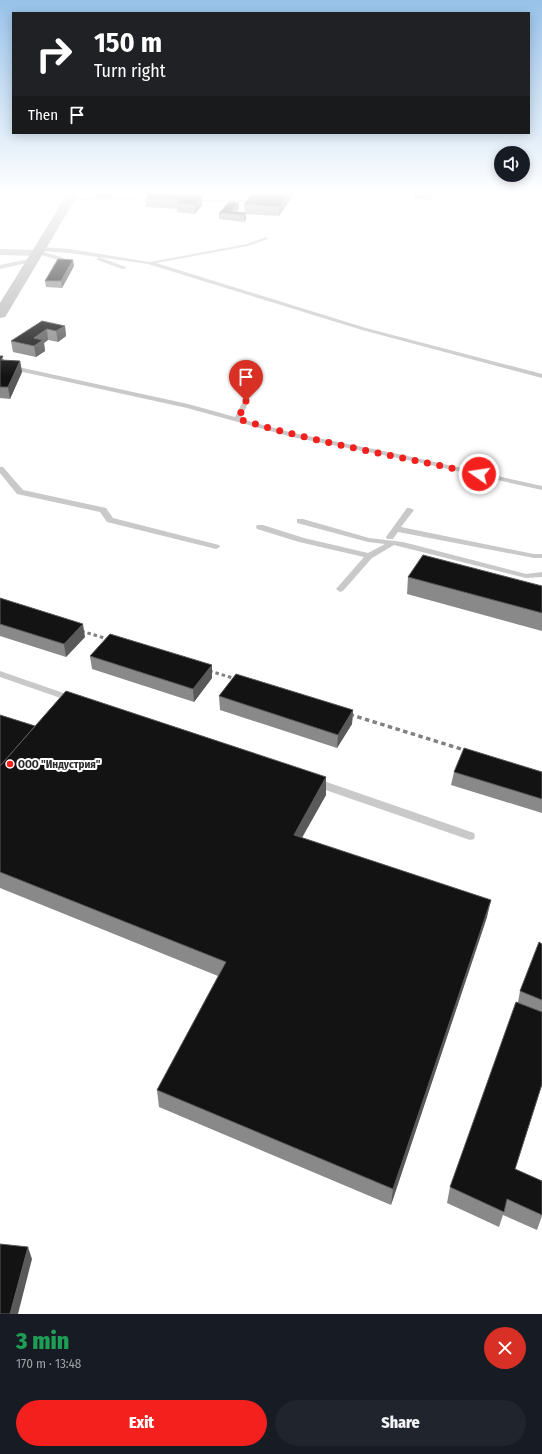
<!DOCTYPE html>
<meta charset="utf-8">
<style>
body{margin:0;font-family:"Fira Sans Condensed",sans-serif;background:#20242c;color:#f1f3f6;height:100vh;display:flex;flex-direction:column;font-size:15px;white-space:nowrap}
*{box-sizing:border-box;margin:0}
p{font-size:13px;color:#9ea1a6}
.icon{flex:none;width:22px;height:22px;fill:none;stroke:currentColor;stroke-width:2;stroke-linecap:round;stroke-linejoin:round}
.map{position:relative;height:1314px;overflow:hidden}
.panel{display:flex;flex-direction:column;background:#171b24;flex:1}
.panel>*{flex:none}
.banner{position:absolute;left:12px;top:12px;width:518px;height:122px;border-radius:0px;box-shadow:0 2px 10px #0003;background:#202124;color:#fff;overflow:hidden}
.tools{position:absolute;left:494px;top:146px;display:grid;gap:8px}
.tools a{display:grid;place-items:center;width:36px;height:36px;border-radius:50%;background:#171b24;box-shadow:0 2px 10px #0003;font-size:20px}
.pin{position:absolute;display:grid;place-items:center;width:34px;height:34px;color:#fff;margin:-41px -17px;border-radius:50% 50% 50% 0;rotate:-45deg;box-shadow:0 0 4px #0007}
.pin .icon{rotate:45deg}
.me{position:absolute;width:44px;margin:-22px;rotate:283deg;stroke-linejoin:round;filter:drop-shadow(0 0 3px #0008)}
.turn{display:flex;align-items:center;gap:14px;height:84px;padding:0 16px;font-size:18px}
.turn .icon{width:52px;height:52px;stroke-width:2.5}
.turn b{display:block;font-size:28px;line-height:34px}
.then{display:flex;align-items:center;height:38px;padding:0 16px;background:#0003;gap:8px;font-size:15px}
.round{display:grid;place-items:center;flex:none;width:42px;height:42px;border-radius:21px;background:#20242c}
.overview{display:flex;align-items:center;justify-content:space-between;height:68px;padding:0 16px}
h1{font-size:24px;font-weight:800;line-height:30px;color:#1e9e55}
.button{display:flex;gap:8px;margin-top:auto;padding:8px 16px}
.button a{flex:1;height:46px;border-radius:24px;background:#f3201d;color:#fff;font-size:16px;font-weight:800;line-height:46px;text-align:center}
.button a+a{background:#20242c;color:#f1f3f6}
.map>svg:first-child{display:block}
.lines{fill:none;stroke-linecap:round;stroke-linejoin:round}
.lane{fill:#c9c9c9;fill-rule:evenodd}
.street{fill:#c9c9c9;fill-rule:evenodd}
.secondary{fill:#b6b6b6;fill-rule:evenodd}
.rail-far1{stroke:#818181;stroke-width:3;stroke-dasharray:3.5 3;stroke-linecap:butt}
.rail{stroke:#818181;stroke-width:3.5;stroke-dasharray:4.5 3.5;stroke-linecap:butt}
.wall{fill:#898989}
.shaded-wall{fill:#5a5a5a}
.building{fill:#131313;stroke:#5a5a5a}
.route{stroke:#f3201d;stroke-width:7;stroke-dasharray:0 12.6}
.poi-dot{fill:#f3201d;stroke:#fff;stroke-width:1.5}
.labels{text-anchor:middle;stroke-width:4;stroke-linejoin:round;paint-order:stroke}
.poi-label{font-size:11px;font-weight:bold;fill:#2c2c2c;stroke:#fff;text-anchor:start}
</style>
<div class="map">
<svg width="542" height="1314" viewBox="0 0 542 1314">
<rect width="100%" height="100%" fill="#fff"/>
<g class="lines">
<g class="lane">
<path d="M70,198L156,199L158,200L156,201L68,200Z"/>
<path d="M191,200H247L249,201L247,202H189Z"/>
<path d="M266,237L268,238V239L248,246L156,263L366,328L542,374V378L362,330L148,264L69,253L40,251L37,249L40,247L69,249L150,262L247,244Z"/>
<path d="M40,251L64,258L65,259L62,261L38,254V252Z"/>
<path d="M99,257L126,267L127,268L122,269L97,260V258Z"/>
<path d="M34,258L37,260L36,261L0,269V265Z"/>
<path d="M0,363L188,404L235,417L243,401L246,399L249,401L241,419L293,433L403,455L542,486V490L403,459L292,437L187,408L0,367Z"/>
<path d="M0,467H3L23,490L106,508L113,518L219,545L220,547L216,549L107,522L100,512L17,494L0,473Z"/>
<path d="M407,508H410L414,510L401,527L534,554H542V558H534L398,532L393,539H387L386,537Z"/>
<path d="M297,519H303L369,538L403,542L526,574L542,572V577L526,578L394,545L372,558L343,591L340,592L336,589L364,557L299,542L257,529L256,527L257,525H263L304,538L368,553L385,544L368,542L297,523Z"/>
<path d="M0,671L75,697L77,699L72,702L69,701L0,677Z"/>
<path d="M315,778L474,833L475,836L474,839L470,840L311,785L310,782L311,779Z"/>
</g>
<path class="street" d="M0,249L38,250L43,253L38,256L0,255Z"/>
<path class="secondary" d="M68,193H79L7,314L5,317L0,318V303Z"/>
<g class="rail-far1">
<path d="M75,629L117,642"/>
<path d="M203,669L243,681"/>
</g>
<path class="rail" d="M342,712L474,753"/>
</g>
<g class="wall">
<path d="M96,193H114L110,198H97Z"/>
<path d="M120,193H161L202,196V205L195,214L177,212V209L146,207V198L149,194Z"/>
<path d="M224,193H236L235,195L224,194Z"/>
<path d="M253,193H294L279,216L246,214V219L244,222L219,219V213L239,203V209L237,212L245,213L244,204Z"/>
<path d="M415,193H433L431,200L414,198Z"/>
<path d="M74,266L62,288L46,287L45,281Z"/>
<path d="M42,321L65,326L66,336L58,342L48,340L44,343L45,351L36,357L13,352L11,341Z"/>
<path d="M0,356L4,360L20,361L22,372L10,399L0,398Z"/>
<path d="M408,577L542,586V631L407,594Z"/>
<path d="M0,598L85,637L66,657L0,636Z"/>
<path d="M90,656L212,678L194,702L92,669Z"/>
<path d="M219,696L353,710L352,724L337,748L220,710Z"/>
<path d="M0,715L35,726L326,795L302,838L487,917L391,1205L159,1107L157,1090L218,976L0,888Z"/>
<path d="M454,772H542V813L451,785Z"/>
<path d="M542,944V1085L515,1169L542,1181V1216L537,1230L503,1215L499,1227L447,1203L450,1187L518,1002L520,991Z"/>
</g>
<g class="shaded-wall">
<path d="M110,193H114L110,198Z"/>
<path d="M289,193H294V194L279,216V207Z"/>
<path d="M202,196V205L195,214V205Z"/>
<path d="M239,203V209L234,214L231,211Z"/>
<path d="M246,213V219L244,222V215Z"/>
<path d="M73,260L74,266L62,288L61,281Z"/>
<path d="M65,326L66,336L58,342L56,331Z"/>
<path d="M47,329L48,340L44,343L45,351L36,357L34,346V338Z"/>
<path d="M20,361L22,372L10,399L8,387Z"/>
<path d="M83,624L85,637L66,657L64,644Z"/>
<path d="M212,665V678L194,702L193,689Z"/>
<path d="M353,710L352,724L337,748L338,735Z"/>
<path d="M326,777V795L293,853L294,835Z"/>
<path d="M491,900L487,917L391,1205L393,1189Z"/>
<path d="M28,1247L32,1259L18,1314H10Z"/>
</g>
<g class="building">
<path d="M150,193H159L202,196L195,205L177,203L180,200L146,198Z"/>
<path d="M253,193H289L279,207L244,204Z"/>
<path d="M229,202L239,203L231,211L246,213L244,215L219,213Z"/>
<path d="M58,259L73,260L61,281H45Z"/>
<path d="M42,321L65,326L56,331L47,329L34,338L43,340L34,346L11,341Z"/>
<path d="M0,356H3L1,360L20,361L8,387H0Z"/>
<path d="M423,555L542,586V613L408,577Z"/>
<path d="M0,598L83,624L64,644L0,624Z"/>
<path d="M110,634L212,665L193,689L90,656Z"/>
<path d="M236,674L353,710L338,735L219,696Z"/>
<path d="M66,691L326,777L294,835L491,900L393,1189L157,1090L226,962L0,872V766Z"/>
<path d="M0,715L35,726L0,766Z"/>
<path d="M464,748L542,772V799L454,772Z"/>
<path d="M539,942L542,944V1000L520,991Z"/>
<path d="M516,1002L542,1012V1084L515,1169L542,1181V1215L507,1199L504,1212L450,1187Z"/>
<path d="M0,1244L28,1247L10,1314H0Z"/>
</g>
<linearGradient id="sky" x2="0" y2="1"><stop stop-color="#98c2ea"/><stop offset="0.51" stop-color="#fff"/><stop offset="1" stop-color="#fff" stop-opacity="0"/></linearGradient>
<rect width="542" height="377" fill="url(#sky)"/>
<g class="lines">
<path class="route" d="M246,401L238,419C317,443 398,456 479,474"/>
</g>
<circle class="poi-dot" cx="10" cy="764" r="4"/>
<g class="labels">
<g class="poi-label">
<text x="18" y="768">ООО "Индустрия"</text>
</g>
</g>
</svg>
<div class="tools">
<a><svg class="icon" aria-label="sound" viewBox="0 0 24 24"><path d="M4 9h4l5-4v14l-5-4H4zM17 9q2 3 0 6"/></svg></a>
</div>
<div class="pin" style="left:246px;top:401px;background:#d93025"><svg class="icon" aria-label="arrive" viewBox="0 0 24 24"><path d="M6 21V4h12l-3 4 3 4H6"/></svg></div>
<svg class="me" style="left:479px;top:474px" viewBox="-20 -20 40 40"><circle r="17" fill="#f3201d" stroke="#fff" stroke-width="3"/><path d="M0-11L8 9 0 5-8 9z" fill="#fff"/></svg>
<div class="banner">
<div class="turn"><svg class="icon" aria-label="right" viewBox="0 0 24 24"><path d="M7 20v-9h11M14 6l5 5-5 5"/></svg><div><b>150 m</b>Turn right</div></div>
<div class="then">Then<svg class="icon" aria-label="arrive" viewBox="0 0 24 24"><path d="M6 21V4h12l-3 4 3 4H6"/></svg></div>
</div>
</div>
<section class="panel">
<div class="overview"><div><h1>3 min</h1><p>170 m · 13:48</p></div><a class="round" style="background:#d93025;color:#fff"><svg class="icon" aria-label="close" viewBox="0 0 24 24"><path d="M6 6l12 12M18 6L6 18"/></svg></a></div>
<div class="button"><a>Exit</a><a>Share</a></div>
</section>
